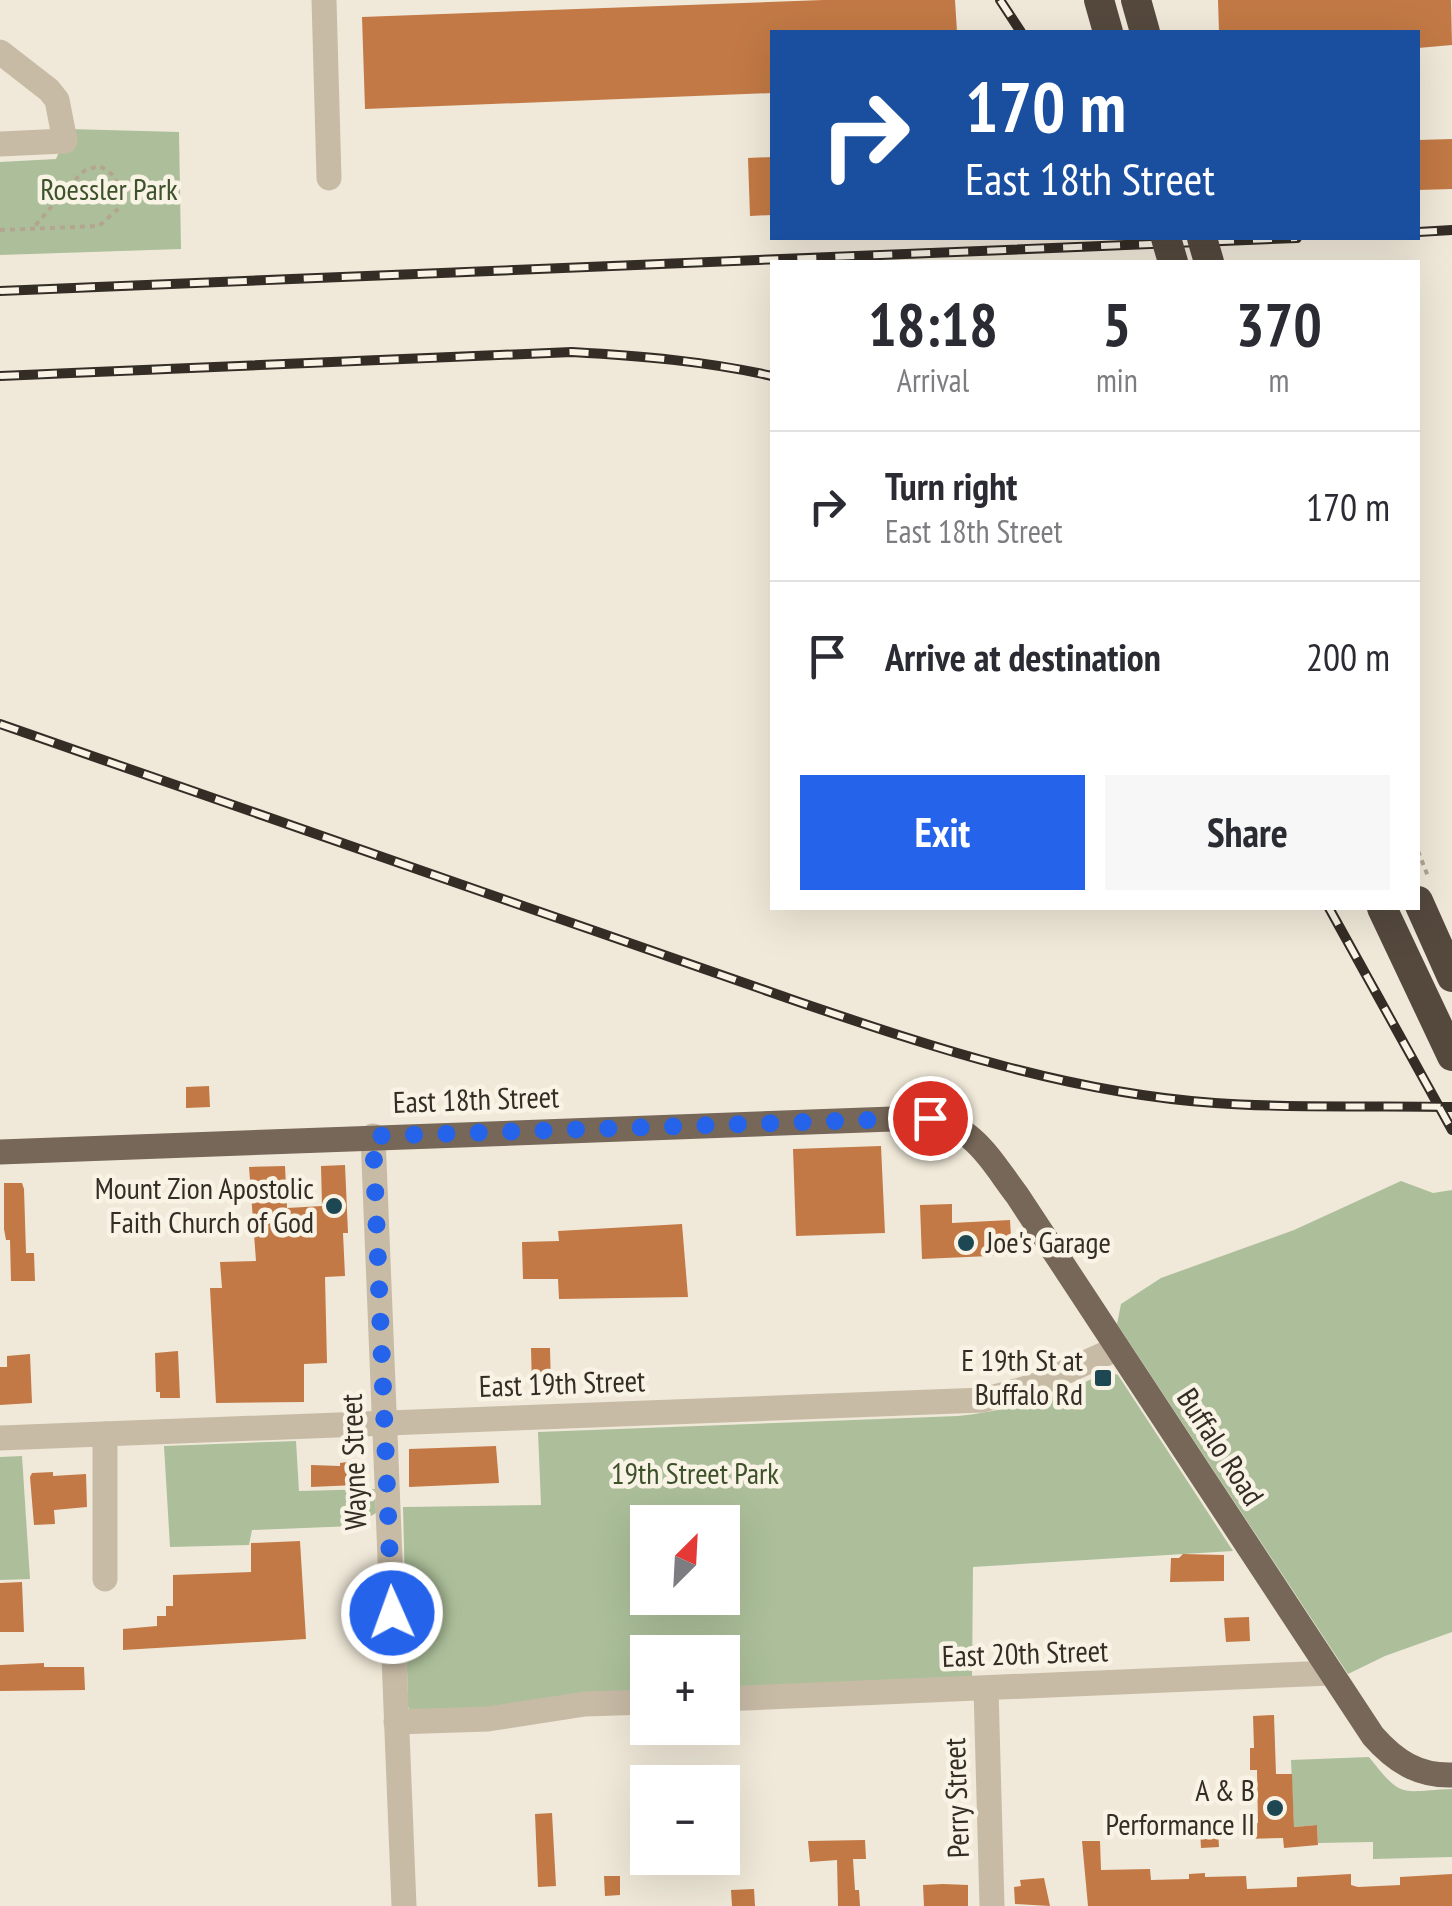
<!DOCTYPE html>
<meta charset="utf-8">
<style>
body{margin:0;font-family:"PT Sans Narrow",sans-serif;background:#f7f7f7;color:#2b2b33;height:100vh;display:flex;flex-direction:column;font-size:38px;white-space:nowrap}
*{box-sizing:border-box;margin:0}
p{font-size:32px;color:#7c7c81}
.icon{flex:none;width:55px;height:55px;fill:none;stroke:currentColor;stroke-width:2;stroke-linecap:round;stroke-linejoin:round}
.map{position:relative;flex:1;overflow:hidden}
.panel{position:absolute;left:770px;top:260px;width:650px;height:650px;display:flex;flex-direction:column;background:#fff;border-radius:0px;box-shadow:0 10px 40px #0002}
.panel>*{flex:none}
.hud{position:absolute;left:770px;top:30px;width:650px;height:210px;border-radius:0px;box-shadow:0 10px 40px #0002;background:#1a4fa0;color:#fff;overflow:hidden}
.needle{width:65px;rotate:24deg}
.fabs{position:absolute;left:630px;top:1505px;display:grid;gap:20px}
.fabs a{display:grid;place-items:center;width:110px;height:110px;border-radius:0px;background:#fff;box-shadow:0 10px 40px #0002;font-size:50px}
.pin{position:absolute;display:grid;place-items:center;width:85px;height:85px;color:#fff;margin:-42px;border:5px solid #fff;border-radius:50%;box-shadow:0 2px 10px #0007}
.me{position:absolute;width:110px;margin:-55px;rotate:358deg;stroke-linejoin:round;filter:drop-shadow(0 0 8px #0008)}
.turn{display:flex;align-items:center;gap:35px;height:210px;padding:0 30px;font-size:45px}
.turn .icon{width:130px;height:130px;stroke-width:2.5}
.turn b{display:block;font-size:70px;line-height:85px}
.eta{display:flex;justify-content:space-evenly;align-items:center;height:170px;text-align:center}
.eta b{font-size:60px;font-weight:700;line-height:70px}
.primary-button{display:flex;gap:20px;margin-top:auto;padding:20px 30px}
.primary-button a{flex:1;height:115px;border-radius:0px;background:#2563eb;color:#fff;font-size:40px;font-weight:700;line-height:115px;text-align:center}
.primary-button a+a{background:#f7f7f7;color:#2b2b33}
ul{padding:0;list-style:none}
li{display:flex;align-items:center;gap:30px;height:150px;padding:0 30px;border-top:2px solid #e1e1e2}
li div{flex:1}
li b{display:block;font-size:38px}
li em{font-style:normal}
.map>svg:first-child{display:block}
.green{fill:#acbf9a;fill-rule:evenodd}
.building{fill:#c27945}
.lines{fill:none;stroke-linecap:round;stroke-linejoin:round}
.path{stroke:#b3a590;stroke-width:4;stroke-dasharray:5 5;stroke-linecap:butt}
.minor{stroke:#c8bba6;stroke-width:25}
.major{stroke:#766758;stroke-width:25}
.highway{stroke:#55493e;stroke-width:30}
.rail-casing{stroke:#342d26;stroke-width:10}
.rail{stroke:#f8f3e5;stroke-width:6;stroke-dasharray:19;stroke-linecap:butt}
.highway-bridge{stroke:#55493e;stroke-width:30}
.route{stroke:#2563eb;stroke-width:18;stroke-dasharray:0 32.4}
.poi-dot{fill:#1e4754;stroke:#f8f3e5;stroke-width:4}
.labels{text-anchor:middle;stroke-width:9;stroke-linejoin:round;paint-order:stroke}
.park-label{font-size:30px;fill:#3d512b;stroke:#f8f3e5}
.street-label{font-size:30px;fill:#342d26;stroke:#f8f3e5}
.poi-label{font-size:30px;fill:#342d26;stroke:#f8f3e5;text-anchor:end}
</style>
<div class="map">
<svg width="1452" height="1906" viewBox="0 0 1452 1906">
<rect width="100%" height="100%" fill="#f0e9d9"/>
<g class="green">
<path d="M69,129L179,132L181,249L0,255V162L56,159Z"/>
<path d="M1401,1181L1433,1193L1452,1190V1632L1385,1656L1348,1674L1117,1324L1121,1304L1161,1278L1294,1230Z"/>
<path d="M1106,1371L1118,1375L1233,1551L973,1567L972,1680L723,1687L722,1652H648L647,1690L503,1708L411,1711L408,1707L403,1507L541,1505L538,1432L958,1416C1009,1410 1061,1398 1106,1371ZM648,1522H722V1598H648Z"/>
<path d="M296,1441L299,1491L375,1489L376,1513L354,1526L252,1530L249,1545L170,1547L164,1446Z"/>
<path d="M22,1456L30,1579L0,1580V1457Z"/>
<path d="M1369,1757C1403,1800 1399,1791 1452,1789V1857L1373,1859V1842L1318,1843L1317,1825L1294,1827L1291,1760Z"/>
</g>
<g class="building">
<path d="M823,0H955L957,32H772V93L365,109L362,17Z"/>
<path d="M1218,0H1451L1452,45L1418,48V32H1219Z"/>
<path d="M1452,139V189L1418,190V140Z"/>
<path d="M772,157V215L750,216L748,158Z"/>
<path d="M209,1086L210,1107L186,1108V1087Z"/>
<path d="M881,1146L885,1233L796,1236L793,1149Z"/>
<path d="M345,1165L348,1233H343L345,1276L325,1277L327,1363L304,1364V1402L216,1403L210,1288H222L220,1262L256,1261L249,1167L285,1166L287,1208L322,1206L321,1166Z"/>
<path d="M4,1183H22L24,1189L26,1253H34L35,1281H11L10,1240H6L4,1229Z"/>
<path d="M952,1204V1223L1010,1220L1012,1255L922,1259L920,1205Z"/>
<path d="M682,1224L688,1297L559,1299L558,1279H523L522,1242L559,1241L558,1231Z"/>
<path d="M531,1348H550L551,1388H532Z"/>
<path d="M178,1351L180,1398H160V1392H156L155,1353Z"/>
<path d="M30,1354L32,1403L0,1405V1367H7V1356Z"/>
<path d="M496,1446L499,1483L409,1487V1449Z"/>
<path d="M355,1461L356,1485L311,1487V1465L340,1466V1463Z"/>
<path d="M53,1472V1476L86,1474L87,1507L54,1510L55,1524L34,1525L30,1477L32,1473Z"/>
<path d="M300,1541L306,1639L123,1650V1629L157,1626V1616H166V1606H173V1575L251,1572V1543Z"/>
<path d="M1183,1554L1224,1555V1581L1170,1582L1171,1558H1179Z"/>
<path d="M22,1582L24,1632H0V1583Z"/>
<path d="M1249,1617L1250,1641L1226,1642L1224,1618Z"/>
<path d="M44,1663V1667H84L85,1690L0,1691V1665Z"/>
<path d="M1274,1715L1276,1774H1292L1294,1827L1317,1825L1318,1845L1284,1848L1283,1838L1244,1839V1823H1258L1257,1770H1250V1748H1254L1253,1716Z"/>
<path d="M552,1813L556,1886L538,1887L535,1814Z"/>
<path d="M1200,1830H1218L1219,1847L1201,1848Z"/>
<path d="M865,1840L866,1859H853L855,1890H859L860,1906H838L837,1860L810,1862L808,1841Z"/>
<path d="M1082,1841H1100L1101,1870L1150,1869L1151,1880L1189,1879V1874L1205,1873V1877L1246,1876L1247,1889L1297,1887V1877L1351,1874V1885L1358,1887L1400,1885V1877L1452,1874V1906H1088Z"/>
<path d="M661,1858H684L685,1874L662,1875Z"/>
<path d="M604,1876H620V1895L605,1896Z"/>
<path d="M1044,1878L1050,1906L1015,1904L1014,1887L1021,1886L1020,1880Z"/>
<path d="M943,1884L968,1885V1906H924L923,1885Z"/>
<path d="M754,1889L755,1906H732L731,1890Z"/>
</g>
<g class="lines">
<g class="path">
<path d="M0,230L99,226L119,208C120,189 118,172 98,166L84,171L74,181L33,228"/>
<path d="M1418,851L1429,879"/>
</g>
<g class="minor">
<path d="M324,0L329,178"/>
<path d="M0,52L49,90L57,100L65,141L0,144"/>
<path d="M373,1136L404,1906"/>
<path d="M105,1434V1579"/>
<path d="M0,1438L983,1400L1034,1386L1116,1349"/>
<path d="M986,1688L992,1906"/>
<path d="M722,1699L1331,1673"/>
<path d="M396,1722L488,1719L585,1704L648,1702"/>
</g>
<path class="major" d="M0,1152L920,1118C971,1121 989,1158 1017,1195L1373,1736C1395,1761 1418,1776 1452,1775"/>
<g class="highway">
<path d="M1099,0L1108,32"/>
<path d="M1136,0L1145,32"/>
<path d="M1418,901L1452,977"/>
<path d="M1382,908L1452,1056"/>
</g>
<g class="rail-casing">
<g id="rail">
<path d="M1000,0L1021,32"/>
<path d="M1418,232L1452,230"/>
<path d="M0,291L1297,238"/>
<path d="M0,376L572,352C640,356 706,361 772,376"/>
<path d="M0,724L799,1002C935,1048 1070,1093 1215,1103C1294,1109 1373,1105 1452,1107"/>
<path d="M1329,908L1452,1130"/>
</g>
</g>
<use href="#rail" class="rail"/>
<g class="highway-bridge">
<path d="M1166,238L1173,262"/>
<path d="M1202,238L1209,262"/>
</g>
</g>
<g class="lines">
<path class="route" d="M392,1613L373,1136L930,1118"/>
</g>
<g class="poi-dot">
<circle cx="334" cy="1206" r="10"/>
<circle cx="966" cy="1243" r="10"/>
<rect x="1093" y="1368" width="20" height="20" rx="5"/>
<circle cx="1275" cy="1808" r="10"/>
</g>
<g class="labels">
<g class="park-label">
<text x="109" y="200">Roessler Park</text>
<text x="695" y="1484">19th Street Park</text>
</g>
<g class="street-label">
<text transform="translate(476 1100) rotate(-2)" y="10">East 18th Street</text>
<text transform="translate(562 1384) rotate(-2)" y="10">East 19th Street</text>
<text transform="translate(1220 1447) rotate(57)" y="10">Buffalo Road</text>
<text transform="translate(354 1462) rotate(-92)" y="10">Wayne Street</text>
<text transform="translate(1025 1654) rotate(-2)" y="10">East 20th Street</text>
<text transform="translate(957 1798) rotate(-92)" y="10">Perry Street</text>
</g>
<g class="poi-label">
<text x="314" y="1199">Mount Zion Apostolic<tspan x="314" dy="34">Faith Church of God</tspan></text>
<text x="986" y="1253" text-anchor="start">Joe's Garage</text>
<text x="1083" y="1371">E 19th St at<tspan x="1083" dy="34">Buffalo Rd</tspan></text>
<text x="1255" y="1801">A &amp; B<tspan x="1255" dy="34">Performance II</tspan></text>
</g>
</g>
</svg>
<div class="fabs">
<a><svg class="needle" viewBox="-14 -14 28 28"><path d="M0-13l5 13h-10z" fill="#e53935"/><path d="M0 13l5-13h-10z" fill="#7c7c81"/></svg></a>
<a>+</a>
<a>−</a>
</div>
<div class="pin" style="left:930px;top:1118px;background:#d93025"><svg class="icon" aria-label="arrive" viewBox="0 0 24 24"><path d="M6 21V4h12l-3 4 3 4H6"/></svg></div>
<svg class="me" style="left:392px;top:1613px" viewBox="-20 -20 40 40"><circle r="17" fill="#2563eb" stroke="#fff" stroke-width="3"/><path d="M0-11L8 9 0 5-8 9z" fill="#fff"/></svg>
<div class="hud">
<div class="turn"><svg class="icon" aria-label="right" viewBox="0 0 24 24"><path d="M7 20v-9h11M14 6l5 5-5 5"/></svg><div><b>170 m</b>East 18th Street</div></div>
</div>
<section class="panel">
<div class="eta">
<div><b>18:18</b><p>Arrival</p></div>
<div><b>5</b><p>min</p></div>
<div><b>370</b><p>m</p></div>
</div>
<ul>
<li><svg class="icon" aria-label="right" viewBox="0 0 24 24"><path d="M7 20v-9h11M14 6l5 5-5 5"/></svg><div><b>Turn right</b><p>East 18th Street</p></div><em>170 m</em></li>
<li><svg class="icon" aria-label="arrive" viewBox="0 0 24 24"><path d="M6 21V4h12l-3 4 3 4H6"/></svg><div><b>Arrive at destination</b></div><em>200 m</em></li>
</ul>
<div class="primary-button"><a>Exit</a><a>Share</a></div>
</section>
</div>
